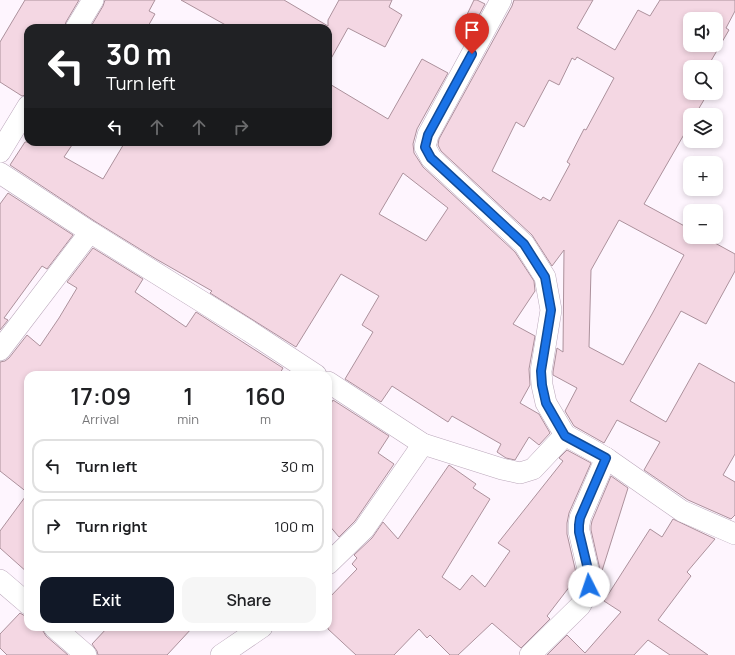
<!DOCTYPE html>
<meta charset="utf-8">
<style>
body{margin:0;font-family:Manrope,sans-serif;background:#f6f6f6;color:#202124;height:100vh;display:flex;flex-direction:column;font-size:15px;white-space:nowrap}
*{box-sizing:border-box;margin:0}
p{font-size:13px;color:#757577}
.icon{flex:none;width:22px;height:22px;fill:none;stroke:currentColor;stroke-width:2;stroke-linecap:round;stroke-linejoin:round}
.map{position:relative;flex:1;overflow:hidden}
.details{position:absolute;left:24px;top:371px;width:308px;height:260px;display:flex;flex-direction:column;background:#fff;border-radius:12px;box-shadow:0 2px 6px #0003}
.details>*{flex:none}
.guide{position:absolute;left:24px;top:24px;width:308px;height:122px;border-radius:12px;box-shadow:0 2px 6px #0003;background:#202124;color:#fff;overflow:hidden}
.controls{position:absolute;left:683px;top:12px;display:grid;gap:8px}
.controls a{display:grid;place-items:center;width:40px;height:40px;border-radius:8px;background:#fff;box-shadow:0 2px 6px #0003;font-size:20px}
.pin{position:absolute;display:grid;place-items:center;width:34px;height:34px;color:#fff;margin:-41px -17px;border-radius:50% 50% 50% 0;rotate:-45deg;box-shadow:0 0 4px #0007}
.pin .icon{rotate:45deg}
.me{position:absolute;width:44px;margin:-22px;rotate:356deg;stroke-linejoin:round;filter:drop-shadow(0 0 3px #0008)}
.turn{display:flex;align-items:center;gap:14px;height:84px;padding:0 16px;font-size:18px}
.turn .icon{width:52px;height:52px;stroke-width:2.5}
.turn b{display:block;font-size:28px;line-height:34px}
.lanes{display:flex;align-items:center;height:38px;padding:0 16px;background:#0003;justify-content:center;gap:20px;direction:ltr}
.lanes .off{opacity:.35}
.eta{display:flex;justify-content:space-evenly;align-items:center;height:68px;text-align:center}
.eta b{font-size:24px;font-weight:600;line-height:28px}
.cta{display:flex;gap:8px;margin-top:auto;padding:8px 16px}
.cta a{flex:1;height:46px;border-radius:12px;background:#111827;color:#fff;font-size:16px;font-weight:600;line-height:46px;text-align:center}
.cta a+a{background:#f6f6f6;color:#202124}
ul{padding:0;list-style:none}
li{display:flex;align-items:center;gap:12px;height:54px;margin:0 8px 6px;padding:0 8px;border:2px solid #e0e0e0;border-radius:12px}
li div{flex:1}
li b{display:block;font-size:15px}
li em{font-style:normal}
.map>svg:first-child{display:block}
.building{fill:#f4d7e3;stroke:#ac919c;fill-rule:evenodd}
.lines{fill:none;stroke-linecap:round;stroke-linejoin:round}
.street-casing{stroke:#bba8bb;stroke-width:22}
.street{stroke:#fff;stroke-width:21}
.route-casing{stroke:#114b97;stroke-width:10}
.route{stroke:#1a73e8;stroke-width:7}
</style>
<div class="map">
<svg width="735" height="655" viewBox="0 0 735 655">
<rect width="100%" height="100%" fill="#fef5fe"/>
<g class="building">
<path d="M25,0H79L66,22L64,28H28V94L22,96L0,82V42Z"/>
<path d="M105,0H155L149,11L155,14L147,28H90L103,6Z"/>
<path d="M181,0H284L328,26V20L339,0H392L389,7L402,15L385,47L348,28L328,64V28H231Z"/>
<path d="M474,0H477L485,4L469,34L460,29Z"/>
<path d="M514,0H593L577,28L615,50L638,10L650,16L660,0H735V11L726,28L729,30L708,66L709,67H690V93H708L695,115H690V124L644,204L690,229V237H704L735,254V271L706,324L681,311L630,401L666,422L699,363L735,383V454L723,475L735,482V515L731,519L688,500L644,470L660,442L617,420L604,443L574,426L565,411L577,388L553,375V372L557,348L563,352L564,250L552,266L532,235L441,151L438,145L439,139L512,6ZM690,19H716V45H690ZM577,57L614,78L586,130L584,129L567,162L570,164L550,201L543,197L541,200L492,171L516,122L524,127L549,80L559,85L572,58L575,60ZM619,220L684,255L652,314L623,365L589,347L591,270Z"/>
<path d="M422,59L448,73L417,129L413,144L414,153L423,167L515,252L534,281L535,291L513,324L535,336L529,369L530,385L520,403L539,414L550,433L539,445L529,437L515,460L506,458L497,452L501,444L452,416L448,422L392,386L381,402L345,379L373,332L362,325L379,296L341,274L296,347L210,293L212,291L156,259L96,222L10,165L25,142H74L64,157L103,179L125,142H328V83L388,119ZM403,173L448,208L426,241L379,214Z"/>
<path d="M8,193L73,235L47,269L42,266L4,318L8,320L0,330V204Z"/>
<path d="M93,248L143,279L135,292L186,327L196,312L283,368L279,375H28V573L0,548V531L28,493L0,471V362L5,361L9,358L27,335L40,346L59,318L77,288L67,282Z"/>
<path d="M333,400L389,436L378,453L394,464L355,521L339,537L328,524V409Z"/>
<path d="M567,450L591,463L569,513L567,523V534L577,577L547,616L550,619L521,648L492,623L458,655H450L430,635L427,638L419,629L394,655H356L328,629V599L357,569L352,564L357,558L354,555L372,538L383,522L398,539L449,465L476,484L473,488L490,499L442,577L460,590L472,575L485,587L510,551L498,543L563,461L559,458Z"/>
<path d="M611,476L628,488L601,574L591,530V526L592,521Z"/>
<path d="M673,519L715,539L687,572L691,576L658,620L708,655H670L648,640L634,655H547L567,635L585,653L621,612L604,601L650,529L662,537Z"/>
<path d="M20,613L25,616H28V627H42L43,631L46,636L68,655H7L0,648V634Z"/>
<path d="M108,627H193L167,655H98L97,651L92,644Z"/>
</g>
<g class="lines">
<g class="street-casing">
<g id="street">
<path d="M501,0L428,135L425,147L431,158L524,244L545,277L551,310L541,371L542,385L546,403L565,435L606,458L682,511L735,534"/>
<path d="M76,28L93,0"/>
<path d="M0,152L28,106"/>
<path d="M0,173L90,232L249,331L316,375"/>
<path d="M0,350L90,232"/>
<path d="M328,382L423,444L502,469L520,473L533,469L565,435"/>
<path d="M328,564L364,529L423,444"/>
<path d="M0,580L28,604"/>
<path d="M54,627L86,655"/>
<path d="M221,655L262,627"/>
<path d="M530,655L580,606L587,594L590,578L579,531V525L580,518L606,458"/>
</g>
</g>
<use href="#street" class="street"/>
</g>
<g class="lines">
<g class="route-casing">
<path id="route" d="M472,54L428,135L425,147L431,158L524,244L545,277L551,310L541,371L542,385L546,403L565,436L606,458L580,518L579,525V532L590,578L589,586"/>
</g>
<use href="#route" class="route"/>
</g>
</svg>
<div class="controls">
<a><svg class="icon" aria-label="sound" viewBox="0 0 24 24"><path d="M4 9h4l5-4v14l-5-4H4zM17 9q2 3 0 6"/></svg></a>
<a><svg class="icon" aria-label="search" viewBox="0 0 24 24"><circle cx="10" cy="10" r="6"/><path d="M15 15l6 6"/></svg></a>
<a><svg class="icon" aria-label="layers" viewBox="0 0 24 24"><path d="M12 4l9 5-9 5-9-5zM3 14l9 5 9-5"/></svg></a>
<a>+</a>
<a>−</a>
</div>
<div class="pin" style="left:472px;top:54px;background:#d93025"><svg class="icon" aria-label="arrive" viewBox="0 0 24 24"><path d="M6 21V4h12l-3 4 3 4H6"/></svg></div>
<svg class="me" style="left:589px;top:586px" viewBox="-20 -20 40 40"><circle r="19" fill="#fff"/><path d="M0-13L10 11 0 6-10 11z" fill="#1a73e8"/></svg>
<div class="guide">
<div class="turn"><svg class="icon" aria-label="left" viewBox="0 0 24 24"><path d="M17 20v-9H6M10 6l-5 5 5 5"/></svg><div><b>30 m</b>Turn left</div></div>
<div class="lanes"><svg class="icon" aria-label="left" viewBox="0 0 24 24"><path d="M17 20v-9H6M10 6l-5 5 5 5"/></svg><svg class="icon off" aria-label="ahead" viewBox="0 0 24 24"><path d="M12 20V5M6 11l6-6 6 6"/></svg><svg class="icon off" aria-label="ahead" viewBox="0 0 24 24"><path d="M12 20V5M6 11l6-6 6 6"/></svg><svg class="icon off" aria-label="right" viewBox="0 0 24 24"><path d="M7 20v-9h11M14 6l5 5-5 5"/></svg></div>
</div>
<section class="details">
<div class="eta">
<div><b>17:09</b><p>Arrival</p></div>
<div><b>1</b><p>min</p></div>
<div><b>160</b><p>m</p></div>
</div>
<ul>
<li><svg class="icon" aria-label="left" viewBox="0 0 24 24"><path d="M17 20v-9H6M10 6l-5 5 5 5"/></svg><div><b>Turn left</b></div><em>30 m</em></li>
<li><svg class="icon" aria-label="right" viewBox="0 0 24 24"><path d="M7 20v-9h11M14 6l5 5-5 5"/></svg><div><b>Turn right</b></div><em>100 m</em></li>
</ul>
<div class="cta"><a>Exit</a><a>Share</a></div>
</section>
</div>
